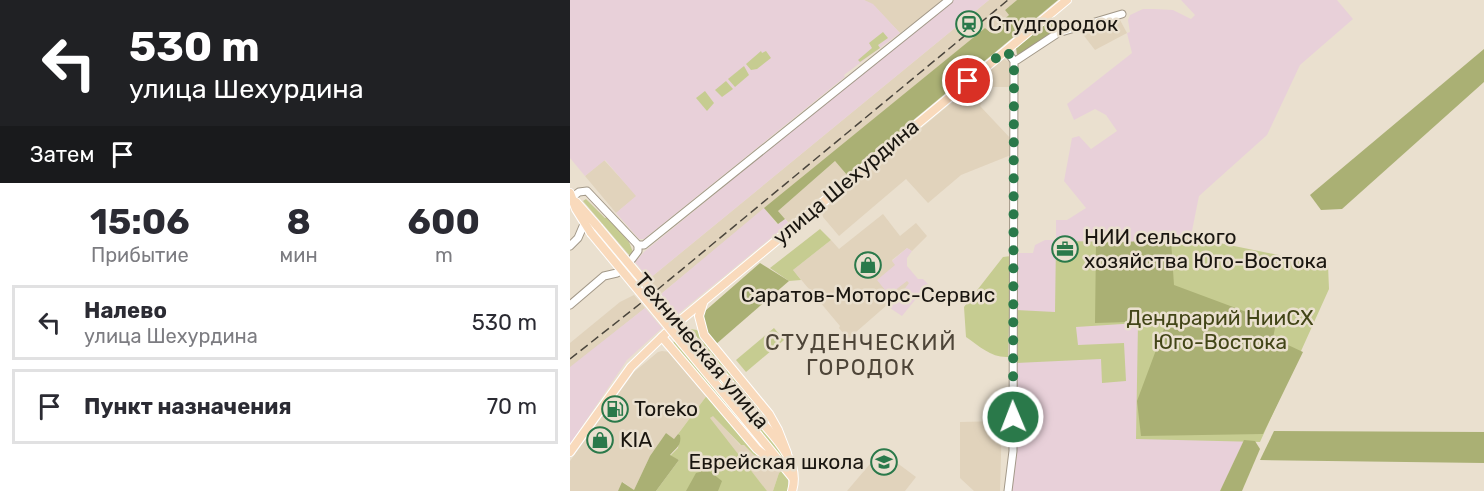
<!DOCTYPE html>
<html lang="ru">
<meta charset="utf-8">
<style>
body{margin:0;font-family:Rubik,sans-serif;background:#f7f7f7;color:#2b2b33;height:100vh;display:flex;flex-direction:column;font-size:22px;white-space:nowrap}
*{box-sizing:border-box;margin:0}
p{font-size:20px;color:#7c7c81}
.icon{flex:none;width:33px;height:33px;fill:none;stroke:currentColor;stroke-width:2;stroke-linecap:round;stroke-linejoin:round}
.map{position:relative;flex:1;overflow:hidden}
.sheet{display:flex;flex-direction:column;background:#fff;width:570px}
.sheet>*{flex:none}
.banner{background:#202124;color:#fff;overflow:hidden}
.pin{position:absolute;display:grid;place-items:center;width:51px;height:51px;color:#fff;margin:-26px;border:3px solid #fff;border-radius:50%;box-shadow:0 2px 6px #0007}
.me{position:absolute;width:66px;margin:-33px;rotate:359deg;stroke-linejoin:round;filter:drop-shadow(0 0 4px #0008)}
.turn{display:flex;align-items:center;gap:21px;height:126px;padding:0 30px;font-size:27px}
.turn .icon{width:78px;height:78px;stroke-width:2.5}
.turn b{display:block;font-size:42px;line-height:51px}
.then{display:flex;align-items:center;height:57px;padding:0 30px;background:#0003;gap:12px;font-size:22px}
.eta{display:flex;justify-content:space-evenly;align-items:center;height:102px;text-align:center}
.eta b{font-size:36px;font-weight:700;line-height:42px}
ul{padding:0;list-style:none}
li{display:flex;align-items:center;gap:18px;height:75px;margin:0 12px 9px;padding:0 18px;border:3px solid #e1e1e2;border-radius:0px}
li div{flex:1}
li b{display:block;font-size:22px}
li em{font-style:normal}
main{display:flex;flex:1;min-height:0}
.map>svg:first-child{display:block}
.built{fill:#e1d3bc}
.industrial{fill:#e8d0d9}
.green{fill:#c6cc91}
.forest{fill:#aab074}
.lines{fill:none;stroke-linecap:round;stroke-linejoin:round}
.minor-casing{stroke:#a29888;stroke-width:9}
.major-casing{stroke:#fff;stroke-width:10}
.minor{stroke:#fff;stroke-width:7}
.major{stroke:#f9dabc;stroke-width:8}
.rail{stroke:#4b463d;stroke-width:1.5;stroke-dasharray:9 4.5;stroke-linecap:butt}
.major-bridge-casing{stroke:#fff;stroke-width:10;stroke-linecap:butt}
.major-bridge{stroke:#f9dabc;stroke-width:8}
.route{stroke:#2a794a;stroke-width:10;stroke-dasharray:0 18}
.labels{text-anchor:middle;stroke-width:5;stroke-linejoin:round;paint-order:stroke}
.poi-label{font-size:21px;fill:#1a1610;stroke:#eae0cf;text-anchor:start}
.street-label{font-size:21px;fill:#1a1610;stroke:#eae0cf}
.park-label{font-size:21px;fill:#424517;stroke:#eae0cf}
.neighbourhood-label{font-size:22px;letter-spacing:1.5px;fill:#4e4538;stroke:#eae0cf}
</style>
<main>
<section class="sheet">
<div class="banner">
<div class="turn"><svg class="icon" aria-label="left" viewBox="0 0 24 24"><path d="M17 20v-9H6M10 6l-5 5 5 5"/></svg><div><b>530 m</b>улица Шехурдина</div></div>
<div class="then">Затем<svg class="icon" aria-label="arrive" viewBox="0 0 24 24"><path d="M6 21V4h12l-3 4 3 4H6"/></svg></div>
</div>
<div class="eta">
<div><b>15:06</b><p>Прибытие</p></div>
<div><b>8</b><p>мин</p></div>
<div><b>600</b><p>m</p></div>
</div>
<ul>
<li><svg class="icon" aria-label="left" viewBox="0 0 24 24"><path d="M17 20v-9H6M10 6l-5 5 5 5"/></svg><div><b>Налево</b><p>улица Шехурдина</p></div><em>530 m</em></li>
<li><svg class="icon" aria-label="arrive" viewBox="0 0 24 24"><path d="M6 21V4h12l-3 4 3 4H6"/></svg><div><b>Пункт назначения</b></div><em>70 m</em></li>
</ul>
</section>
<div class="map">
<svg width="914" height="491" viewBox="0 0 914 491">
<rect width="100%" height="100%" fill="#eae0cf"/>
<g class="built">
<path d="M294,0H375L330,33L303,5Z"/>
<path d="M419,0H447L435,10L439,15L420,32L415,28L91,294L79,279Z"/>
<path d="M546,19L550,20L557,33L525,50L508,28Z"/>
<path d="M434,59L441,63V87H419L410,106L441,139V155L391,175L358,203L336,179L269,236L253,217L252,212L253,210Z"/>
<path d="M34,160L67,196L46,213L15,176Z"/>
<path d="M265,161L277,175L219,223L208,211Z"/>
<path d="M313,214L330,236L346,223L357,236L342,251L337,248L322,260L340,284L320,308L317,305L278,339L269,328L270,326L223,270L261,240L269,249Z"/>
<path d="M64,295L75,308L0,368V343L50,302Z"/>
<path d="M92,351L101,352L138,394L104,439L96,433L80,456L64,490L53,482L48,491H0V461L64,372L88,352Z"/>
<path d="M143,415L170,445L173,444L189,460L203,468L210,464L214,469L209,473L203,491H197L139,419Z"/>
<path d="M432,421L430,491H404L390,478V422Z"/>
<path d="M311,451L346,477L335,491H277Z"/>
</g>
<g class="industrial">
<path d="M0,0H294L303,4L330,33L274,75L275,77L271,80L74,239H69L46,213L66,196L35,160L15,176L0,158Z"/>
<path d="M383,0H419L79,279L65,262L75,251Z"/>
<path d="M611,0H767L783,19L730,65L697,135L629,196L620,241L565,319L674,440L650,491H441L445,253H463L465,245L475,240H486V220H497L516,208L494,181L502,138L509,136L521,149L547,131L536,115L525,109L504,120L497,104L562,53L557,33L560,32L558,20L560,15L573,9H584L603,10L621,19L625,15Z"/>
<path d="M194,208L207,224L215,219L219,223L108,314L91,294Z"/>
<path d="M337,248L342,251L337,258V266L348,279H353L358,284L332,316L320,308L339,283L337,281L319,295L307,280L325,265L322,261Z"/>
<path d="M75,308L92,328L57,360L0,444V367Z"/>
</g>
<g class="green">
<path d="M313,32L318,38L308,45L310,48L290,62L288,60L302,48L299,43Z"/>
<path d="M191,51L192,53L196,51L201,58L187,69L181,70L176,64Z"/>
<path d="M174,66L179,75L165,87L158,79Z"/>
<path d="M156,81L163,89L152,97L145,90Z"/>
<path d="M135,91L144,103L137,111L126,98Z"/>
<path d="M16,199L35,218L37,217L59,242L63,252L60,256L13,201Z"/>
<path d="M250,229L261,240L223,270L231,280L219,281L200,268Z"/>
<path d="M625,238L758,265L759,289L690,442L566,439L568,323L506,327L508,345L554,343L556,381L532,383L531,359L445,363L444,310L485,312L486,241L564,242Z"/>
<path d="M41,249L212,451L213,457L210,456L40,250Z"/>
<path d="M441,256L438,357C422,358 409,346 396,337L394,307L433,257Z"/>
<path d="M204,328L214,340L176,372L166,360Z"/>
<path d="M120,329L127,330L198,415L205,429Z"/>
<path d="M104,341L195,449H194L103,344Z"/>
<path d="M138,394L186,452L210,464L203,468L189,460L174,445H171L143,416L140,418L197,491H86L109,460L100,456L108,448L110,435L108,434Z"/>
<path d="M214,469L218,478V491H203L209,473Z"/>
</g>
<g class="forest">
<path d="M447,0H488L277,175L265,161L208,211L215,219L208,224L194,208L415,28L420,32L439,15L435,10Z"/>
<path d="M483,17L494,29L448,56L447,55L446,48Z"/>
<path d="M914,49V82L772,209L751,210L740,195Z"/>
<path d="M601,240L604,285L706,323L703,338L733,352L693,434L571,436L567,401L595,326L565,319L558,322L525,323L526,243Z"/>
<path d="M190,263L219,281L145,345C136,336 129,324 135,311Z"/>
<path d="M704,431L914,432V463L690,460Z"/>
<path d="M96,433L104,439L108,434L110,435C112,445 106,448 100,455L109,460L86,491H48L52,482L64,490L80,456Z"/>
<path d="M674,440L685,441L690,449L672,491H650Z"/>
<path d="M138,470L152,481L148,491H116L126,473Z"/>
</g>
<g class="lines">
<g class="minor-casing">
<g id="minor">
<path d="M436,50L444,61L443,451L438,491"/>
<path d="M444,61L447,60L488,33L552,14"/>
<path d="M0,199L9,192L17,191L68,245H74L379,0"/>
<path d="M0,246L8,238L14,224"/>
<path d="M62,259L68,251V245"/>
<path d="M0,305L34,276L47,273"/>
</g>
</g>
<g class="major-casing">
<g id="major">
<path d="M0,193L6,209L21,233"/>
<path d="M6,202L28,227"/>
<path d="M133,303L129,316L134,335L199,414L208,430L217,453"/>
<path d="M112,319L497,0"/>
<path d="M92,337L187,449L193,454L205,457"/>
<path d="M182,411C200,433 232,459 222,491"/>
<path d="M174,418L223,478"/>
<path d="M0,452L61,367L96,333"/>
</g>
</g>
<use href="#minor" class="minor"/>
<use href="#major" class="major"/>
<g class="rail">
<path d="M87,290L438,0"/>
<path d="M0,359L71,303"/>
</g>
<g class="major-bridge-casing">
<g id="major-bridge">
<path d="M28,227L182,411"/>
<path d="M21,233L174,418"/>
</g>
</g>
<use href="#major-bridge" class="major-bridge"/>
</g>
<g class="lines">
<path class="route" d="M398,81L436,50L444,61L443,417"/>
</g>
<defs>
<g id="station-ring" transform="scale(1.35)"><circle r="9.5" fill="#eae0cf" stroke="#2a794a" stroke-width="1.5"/><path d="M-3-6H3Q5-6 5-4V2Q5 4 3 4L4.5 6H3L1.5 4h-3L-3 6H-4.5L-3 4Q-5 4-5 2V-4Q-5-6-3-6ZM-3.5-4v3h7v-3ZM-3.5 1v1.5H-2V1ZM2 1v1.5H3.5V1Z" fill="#2a794a"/></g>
<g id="office-ring" transform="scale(1.35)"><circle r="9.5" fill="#eae0cf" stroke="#2a794a" stroke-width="1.5"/><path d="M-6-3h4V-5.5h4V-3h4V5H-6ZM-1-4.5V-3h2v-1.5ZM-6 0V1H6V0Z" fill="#2a794a"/></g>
<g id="shop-ring" transform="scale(1.35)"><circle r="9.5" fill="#eae0cf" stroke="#2a794a" stroke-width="1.5"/><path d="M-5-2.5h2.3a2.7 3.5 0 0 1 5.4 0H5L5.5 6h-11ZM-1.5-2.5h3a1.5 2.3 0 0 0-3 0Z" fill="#2a794a"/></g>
<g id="fuel-ring" transform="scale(1.35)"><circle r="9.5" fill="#eae0cf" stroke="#2a794a" stroke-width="1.5"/><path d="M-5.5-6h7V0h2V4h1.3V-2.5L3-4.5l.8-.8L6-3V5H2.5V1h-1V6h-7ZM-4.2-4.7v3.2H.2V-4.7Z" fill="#2a794a"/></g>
<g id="school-ring" transform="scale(1.35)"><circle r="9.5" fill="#eae0cf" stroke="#2a794a" stroke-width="1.5"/><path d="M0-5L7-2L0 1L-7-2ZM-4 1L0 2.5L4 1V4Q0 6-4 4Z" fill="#2a794a"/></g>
</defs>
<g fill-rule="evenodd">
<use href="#station-ring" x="399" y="24"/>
<use href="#office-ring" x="495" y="249"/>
<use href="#shop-ring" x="298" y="265"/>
<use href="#fuel-ring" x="45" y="409"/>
<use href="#shop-ring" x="30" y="440"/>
<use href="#school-ring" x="314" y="462"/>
</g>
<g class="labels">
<g class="poi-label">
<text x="418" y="31">Студгородок</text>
<text x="514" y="244">НИИ сельского<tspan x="514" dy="24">хозяйства Юго-Востока</tspan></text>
<text x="298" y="302" text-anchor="middle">Саратов-Моторс-Сервис</text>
<text x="64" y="416">Toreko</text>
<text x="50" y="447">KIA</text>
<text x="294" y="469" text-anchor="end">Еврейская школа</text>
</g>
<g class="street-label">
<text transform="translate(276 182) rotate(-40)" y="7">улица Шехурдина</text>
<text transform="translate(132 351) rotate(50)" y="7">Техническая улица</text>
</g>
<g class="park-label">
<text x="650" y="325">Дендрарий НииСХ<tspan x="650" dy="24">Юго-Востока</tspan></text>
</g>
<g class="neighbourhood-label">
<text x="291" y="350">СТУДЕНЧЕСКИЙ<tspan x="291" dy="25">ГОРОДОК</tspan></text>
</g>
</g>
</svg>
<div class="pin" style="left:398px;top:81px;background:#d93025"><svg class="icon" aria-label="arrive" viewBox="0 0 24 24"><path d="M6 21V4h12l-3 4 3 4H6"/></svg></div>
<svg class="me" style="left:443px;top:417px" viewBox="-20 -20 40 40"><circle r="17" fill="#2a794a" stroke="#fff" stroke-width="3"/><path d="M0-11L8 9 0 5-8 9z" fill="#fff"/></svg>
</div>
</main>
